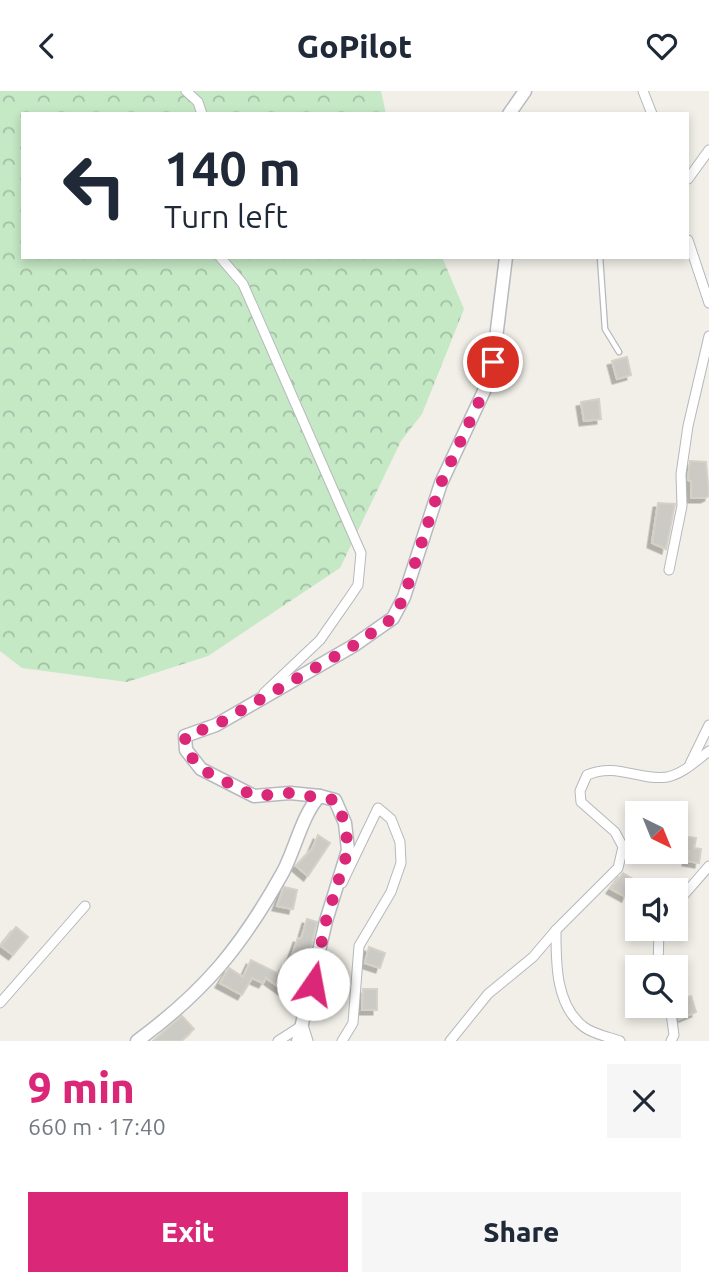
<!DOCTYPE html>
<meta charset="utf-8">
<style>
body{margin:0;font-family:Ubuntu,sans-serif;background:#f6f6f7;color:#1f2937;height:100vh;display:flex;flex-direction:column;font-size:26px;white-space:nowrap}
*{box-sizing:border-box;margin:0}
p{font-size:23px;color:#747a83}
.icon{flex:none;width:38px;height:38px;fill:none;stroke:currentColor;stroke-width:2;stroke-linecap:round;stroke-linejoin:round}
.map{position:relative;height:950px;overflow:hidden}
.details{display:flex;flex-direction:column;background:#fff;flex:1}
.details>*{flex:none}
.hud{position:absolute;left:21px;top:21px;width:668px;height:147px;border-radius:0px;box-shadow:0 4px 10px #0003;background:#fff;color:#1f2937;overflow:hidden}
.needle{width:46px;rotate:137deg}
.buttons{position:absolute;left:625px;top:710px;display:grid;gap:14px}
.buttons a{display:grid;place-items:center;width:63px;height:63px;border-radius:0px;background:#fff;box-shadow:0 4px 10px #0003;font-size:35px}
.pin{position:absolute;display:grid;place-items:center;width:60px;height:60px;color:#fff;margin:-30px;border:4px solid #fff;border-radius:50%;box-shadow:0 2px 7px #0007}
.me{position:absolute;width:77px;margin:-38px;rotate:12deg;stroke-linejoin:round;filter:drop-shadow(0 0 5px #0008)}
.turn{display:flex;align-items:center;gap:24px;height:147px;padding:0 28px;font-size:32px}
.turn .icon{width:91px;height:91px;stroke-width:2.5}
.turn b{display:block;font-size:49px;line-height:60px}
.round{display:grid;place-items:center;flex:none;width:74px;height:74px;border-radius:0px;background:#f6f6f7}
.headline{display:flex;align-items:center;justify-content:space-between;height:119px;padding:0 28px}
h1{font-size:42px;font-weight:800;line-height:52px;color:#db2777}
.action{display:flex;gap:14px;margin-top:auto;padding:14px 28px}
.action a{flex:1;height:80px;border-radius:0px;background:#db2777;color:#fff;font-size:28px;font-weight:800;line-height:80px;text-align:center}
.action a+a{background:#f6f6f7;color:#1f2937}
header{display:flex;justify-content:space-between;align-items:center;height:91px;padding:0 28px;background:#fff;font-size:32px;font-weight:800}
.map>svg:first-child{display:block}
.forest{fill:url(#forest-crowns)}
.building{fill:#cccac5;stroke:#d6d1c6;stroke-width:2;filter:url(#shadow)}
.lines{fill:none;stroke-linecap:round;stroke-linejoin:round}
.lane-casing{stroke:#b5b8bc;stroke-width:7}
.street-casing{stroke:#b5b8bc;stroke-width:11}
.secondary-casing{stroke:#b6babf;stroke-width:15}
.lane{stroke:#fff;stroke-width:4.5}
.street{stroke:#fff;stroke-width:9}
.secondary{stroke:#fff;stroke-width:12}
.route{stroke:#db2777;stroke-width:12;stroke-dasharray:0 21.6}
</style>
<header><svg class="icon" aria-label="back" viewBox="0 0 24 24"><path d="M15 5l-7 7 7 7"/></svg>GoPilot<svg class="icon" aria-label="heart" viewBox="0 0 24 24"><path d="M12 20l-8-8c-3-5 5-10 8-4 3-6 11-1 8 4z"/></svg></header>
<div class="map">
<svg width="709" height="950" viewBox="0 0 709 950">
<defs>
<pattern id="forest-crowns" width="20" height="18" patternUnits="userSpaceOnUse" patternTransform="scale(1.75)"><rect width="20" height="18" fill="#c5e8c5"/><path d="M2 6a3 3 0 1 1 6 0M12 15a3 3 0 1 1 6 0" fill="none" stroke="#a3c0a4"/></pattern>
<filter id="shadow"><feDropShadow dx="-4.5" dy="4.5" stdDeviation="0" flood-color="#0004"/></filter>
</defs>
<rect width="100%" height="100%" fill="#f1efe8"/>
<path class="forest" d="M0,0H381L386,23H23V166H442L464,218L422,323L401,350L340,477L208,565L127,591L22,577L0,560Z"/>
<g class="building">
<path d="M627,266L631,284L617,288L612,270Z"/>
<path d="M599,308L601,328L584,330L581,311Z"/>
<path d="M690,370L706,371L709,405L705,407H691V390L688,389Z"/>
<path d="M658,412L675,413L666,458L652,452Z"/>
<path d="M318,744L330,752L308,785L296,775L312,758Z"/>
<path d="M684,745L696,747L694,757L701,758L699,772L687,770L689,760L676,763V747Z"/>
<path d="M623,782L633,788L626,806L611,798Z"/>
<path d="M284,796L297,799L293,818L277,815Z"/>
<path d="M307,828L317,831L304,884L302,888L297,885L286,901L266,887L263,892L252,887L242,904L220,892L229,877L243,886L251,869L279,883L292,864L298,847L301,848Z"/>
<path d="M16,836L28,846L13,864L1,855Z"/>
<path d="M369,856L385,862L380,877L365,872Z"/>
<path d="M363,898H377V919H362Z"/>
<path d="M691,905L696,921L679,928L676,910Z"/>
<path d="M182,925L194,938L181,950H153Z"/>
</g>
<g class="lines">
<g class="lane-casing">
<path id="lane" d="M600,166L605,238L619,261"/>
</g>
<g class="street-casing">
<g id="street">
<path d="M186,0L198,11L202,23"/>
<path d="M643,0L652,23"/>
<path d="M688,88L709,59"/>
<path d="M688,149L709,212"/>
<path d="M220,166L243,193L361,462L358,494L350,506L320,549L264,602"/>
<path d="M669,479L682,415L681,383L688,335L709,245"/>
<path d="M690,673L709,634"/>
<path d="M342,792L378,717L391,728L400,751L401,772L391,801L359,855L353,932L342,950"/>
<path d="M676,813L709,775"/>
<path d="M556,839C556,870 555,914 584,936C593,943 609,946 620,950"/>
<path d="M658,877L659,838"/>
<path d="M0,912L85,815"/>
<path d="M670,915L674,944L671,950"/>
<path d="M278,950L303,934L308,950"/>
<path d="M450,950L488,903L533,866L556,839L618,777L623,756L615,741L581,711L580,700L587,684C617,671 638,690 667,686C683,683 697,669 709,660"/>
</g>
</g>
<g class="secondary-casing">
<g id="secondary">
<path d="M509,23L525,0"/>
<path d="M320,705L290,702L254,705L201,678L186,659L185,645L216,634L353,555L393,527L404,506L441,392L484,300L493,271L506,166"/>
<path d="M137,950C205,900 242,855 283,781C295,759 303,721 320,705L335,709L345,732L348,759L326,830L298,950"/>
</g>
</g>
<use href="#lane" class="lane"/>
<use href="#street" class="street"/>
<use href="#secondary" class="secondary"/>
</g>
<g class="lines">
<path class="route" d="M313,893L326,830L348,759L345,732L335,709L290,702L254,705L201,678L186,659L185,645L216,634L353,555L393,527L404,506L441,392L484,300L493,271"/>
</g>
</svg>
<div class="buttons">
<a><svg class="needle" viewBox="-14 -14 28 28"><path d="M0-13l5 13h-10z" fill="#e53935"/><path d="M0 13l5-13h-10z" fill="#747a83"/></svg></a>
<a><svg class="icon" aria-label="sound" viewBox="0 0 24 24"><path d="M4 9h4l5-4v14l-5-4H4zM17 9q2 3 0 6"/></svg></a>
<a><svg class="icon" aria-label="search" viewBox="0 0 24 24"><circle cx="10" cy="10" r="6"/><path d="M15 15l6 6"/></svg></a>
</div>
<div class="pin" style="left:493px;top:271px;background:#d93025"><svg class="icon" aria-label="arrive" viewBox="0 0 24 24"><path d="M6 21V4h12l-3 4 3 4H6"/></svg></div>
<svg class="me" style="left:313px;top:893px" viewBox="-20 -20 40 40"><circle r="19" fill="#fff"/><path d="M0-13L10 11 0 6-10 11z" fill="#db2777"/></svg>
<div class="hud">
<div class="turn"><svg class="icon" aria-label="left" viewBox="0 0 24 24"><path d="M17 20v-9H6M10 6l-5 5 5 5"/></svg><div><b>140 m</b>Turn left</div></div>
</div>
</div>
<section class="details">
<div class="headline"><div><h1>9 min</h1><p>660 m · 17:40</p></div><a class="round"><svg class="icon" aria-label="close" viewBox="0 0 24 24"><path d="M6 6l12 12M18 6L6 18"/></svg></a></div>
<div class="action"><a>Exit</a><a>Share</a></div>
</section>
